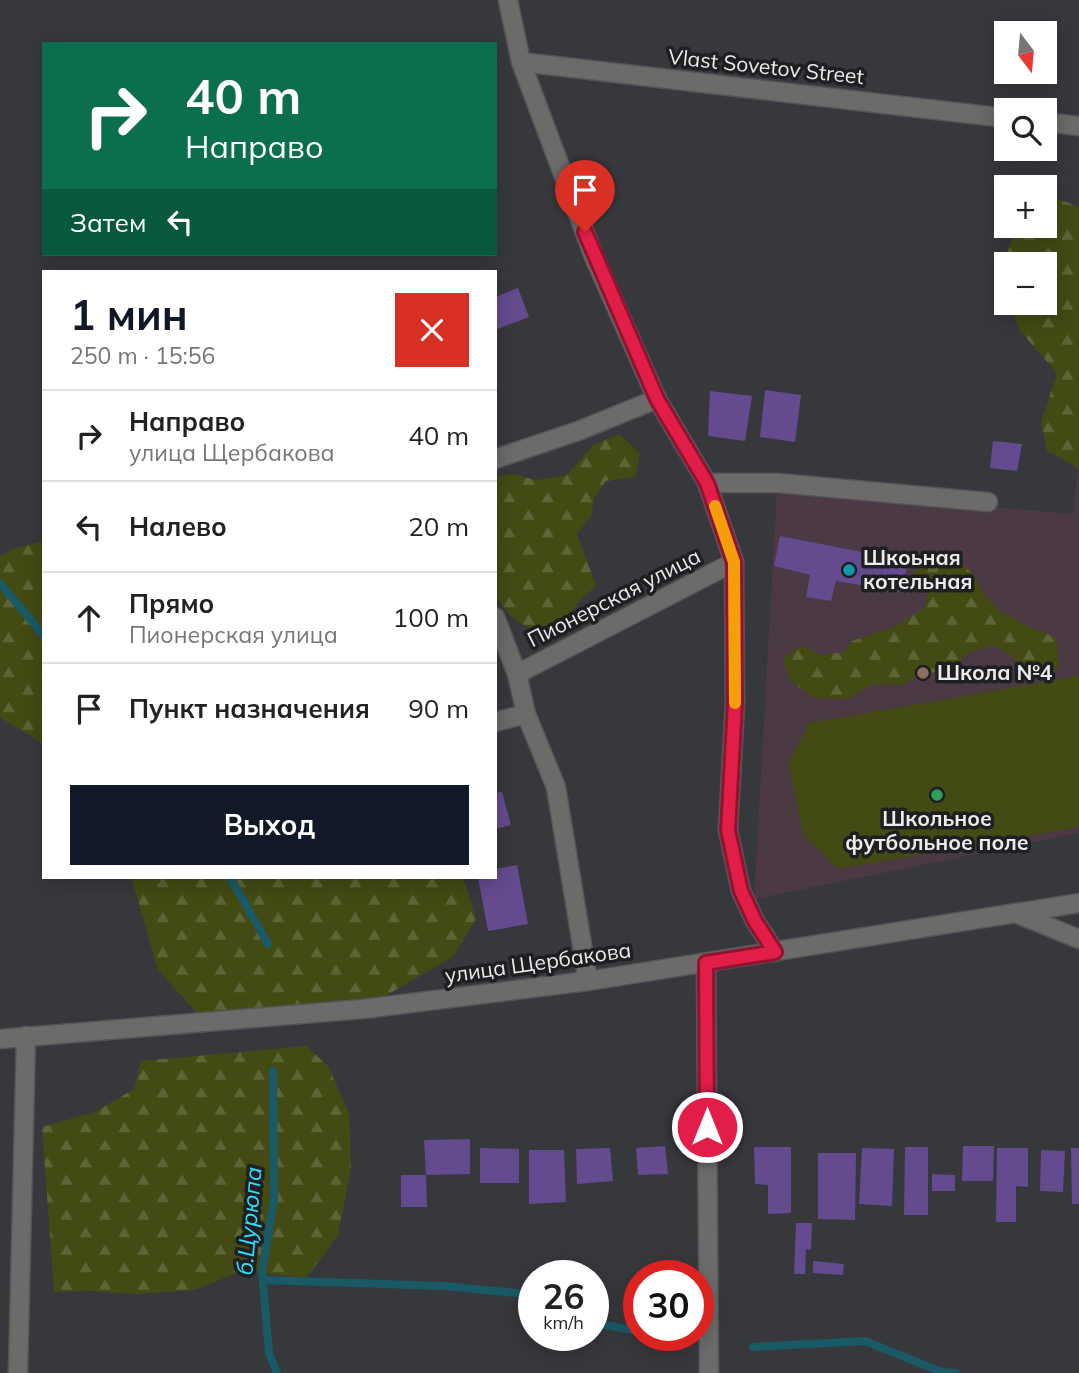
<!DOCTYPE html>
<html lang="ru">
<meta charset="utf-8">
<style>
body{margin:0;font-family:Mulish,sans-serif;background:#f6f6f6;color:#222;height:100vh;display:flex;flex-direction:column;font-size:26px;white-space:nowrap}
*{box-sizing:border-box;margin:0}
p{font-size:23px;color:#767676}
.icon{flex:none;width:38px;height:38px;fill:none;stroke:currentColor;stroke-width:2;stroke-linecap:round;stroke-linejoin:round}
.map{position:relative;flex:1;overflow:hidden}
.side{position:absolute;left:42px;top:270px;width:455px;height:609px;display:flex;flex-direction:column;background:#fff;border-radius:0px;box-shadow:0 4px 18px #0003}
.side>*{flex:none}
.guide{position:absolute;left:42px;top:42px;width:455px;height:214px;border-radius:0px;box-shadow:0 4px 18px #0003;background:#0b6e4f;color:#fff;overflow:hidden}
.needle{width:46px;rotate:164deg}
.controls{position:absolute;left:994px;top:21px;display:grid;gap:14px}
.controls a{display:grid;place-items:center;width:63px;height:63px;border-radius:0px;background:#fff;box-shadow:0 4px 18px #0003;font-size:35px}
.speed{position:absolute;left:518px;top:1260px;display:flex;gap:14px;font-size:35px;font-weight:700;text-align:center}
.speed>*{display:grid;place-content:center;width:91px;height:91px;border-radius:50%;background:#fff;box-shadow:0 4px 18px #0003;line-height:1}
.speed small{font-size:18px;font-weight:400}
.speed .limit{border:10px solid #d22;background:#fff;color:#111}
.pin{position:absolute;display:grid;place-items:center;width:60px;height:60px;color:#fff;margin:-72px -30px;border-radius:50% 50% 50% 0;rotate:-45deg;box-shadow:0 0 7px #0007}
.pin .icon{rotate:45deg}
.me{position:absolute;width:77px;margin:-38px;rotate:0deg;stroke-linejoin:round;filter:drop-shadow(0 0 5px #0008)}
.turn{display:flex;align-items:center;gap:24px;height:147px;padding:0 28px;font-size:32px}
.turn .icon{width:91px;height:91px;stroke-width:2.5}
.turn b{display:block;font-size:49px;line-height:60px}
.then{display:flex;align-items:center;height:66px;padding:0 28px;background:#0003;gap:14px;font-size:26px}
.round{display:grid;place-items:center;flex:none;width:74px;height:74px;border-radius:0px;background:#f6f6f6}
.head{display:flex;align-items:center;justify-content:space-between;height:119px;padding:0 28px}
h1{font-size:42px;font-weight:700;line-height:52px;color:#111827}
.action{display:flex;gap:14px;margin-top:auto;padding:14px 28px}
.action a{flex:1;height:80px;border-radius:0px;background:#111827;color:#fff;font-size:28px;font-weight:700;line-height:80px;text-align:center}
ul{padding:0;list-style:none}
li{display:flex;align-items:center;gap:21px;height:91px;padding:0 28px;border-top:2px solid #e0e0e0}
li div{flex:1}
li b{display:block;font-size:26px}
li em{font-style:normal}
.map>svg:first-child{display:block}
.education{fill:#4b3943}
.forest{fill:url(#forest-firs)}
.park{fill:#434a14}
.lines{fill:none;stroke-linecap:round;stroke-linejoin:round}
.stream{stroke:#195a66;stroke-width:8}
.building{fill:#644a8e}
.minor-casing{stroke:#535558;stroke-width:21}
.minor{stroke:#6c6b69;stroke-width:18}
.route-casing{stroke:#92132f;stroke-width:18}
.route{stroke:#e11d48;stroke-width:12}
.slow{stroke:#f59e0b;stroke-width:12}
.culture-dot{fill:#0f9aa8;stroke:#1e1f21;stroke-width:2.5}
.education-dot{fill:#8d6e63;stroke:#1e1f21;stroke-width:2.5}
.leisure-dot{fill:#2e9e5b;stroke:#1e1f21;stroke-width:2.5}
.labels{text-anchor:middle;stroke-width:7;stroke-linejoin:round;paint-order:stroke}
.street-label{font-size:21px;fill:#e9ebed;stroke:#1e1f21}
.poi-label{font-size:21px;font-weight:bold;fill:#e9ebed;stroke:#1e1f21;text-anchor:start}
.water-label{font-size:23px;font-style:italic;fill:#2ce0fe;stroke:#1e1f21}
</style>
<div class="map">
<svg width="1079" height="1373" viewBox="0 0 1079 1373">
<defs>
<pattern id="forest-firs" width="22" height="20" patternUnits="userSpaceOnUse" patternTransform="scale(1.75)"><rect width="22" height="20" fill="#434a14"/><path d="M5 1l3.5 6h-7zM16 11l3.5 6h-7z" fill="#5e6436"/></pattern>
</defs>
<rect width="100%" height="100%" fill="#36383c"/>
<path class="education" d="M1079,452V833L754,899L777,488L1073,514Z"/>
<g class="forest">
<path d="M1051,196L1079,207V471L1073,465L1047,451L1041,422L1057,373L1020,331L1009,303H1045V264H1006V295C998,272 1009,246 1018,226H1045V200Z"/>
<path d="M620,434L640,454L635,477L606,481L594,498L591,517L577,533L596,586L577,603L569,619L546,636C525,626 502,616 495,591V477L513,474L536,480L567,475L593,445Z"/>
<path d="M44,541V744L2,719L0,715V556L15,548Z"/>
<path d="M952,555L973,574L984,594L999,610L1025,625L1057,638L1059,669L1027,672L1013,657L994,645L966,654L950,670L922,674L902,685H871L849,699L814,698L790,681L783,658L801,645L822,655L844,652L852,641L896,626L925,607L930,583L911,572Z"/>
<path d="M131,877H463L476,919L454,956L363,1009L206,1023L158,970Z"/>
<path d="M306,1046L328,1066L349,1113L351,1167L338,1236L306,1278L241,1271L195,1290L135,1294L93,1291L54,1292L42,1127L95,1112L134,1089L141,1061Z"/>
</g>
<path class="park" d="M1079,676V827L838,869L803,835L788,763L809,723Z"/>
<g class="lines">
<g class="stream">
<path d="M0,583L44,636"/>
<path d="M230,877L268,944"/>
<path d="M273,1071L274,1200L262,1271L269,1353L277,1373"/>
<path d="M263,1280L444,1286L525,1294L534,1298"/>
<path d="M593,1323L639,1331"/>
<path d="M674,1335L678,1336"/>
<path d="M753,1347L865,1341L942,1372L956,1373"/>
</g>
</g>
<g class="building">
<path d="M518,288L529,317L495,330V297Z"/>
<path d="M765,390L801,395L795,442L760,437Z"/>
<path d="M710,391L752,396L745,441L708,436Z"/>
<path d="M993,441L1022,444L1017,471L990,468Z"/>
<path d="M780,536L908,561L902,592L836,581L831,601L806,597L810,575L774,566Z"/>
<path d="M502,792L511,825L495,829V793Z"/>
<path d="M517,865L528,924L488,931L478,877H495V869Z"/>
<path d="M470,1139V1174L426,1175L427,1207H401V1175H426L424,1140Z"/>
<path d="M665,1146L668,1174L638,1175L636,1148Z"/>
<path d="M963,1146H994L993,1181H962Z"/>
<path d="M754,1147H791V1213L768,1214V1185L755,1184Z"/>
<path d="M905,1147H928V1215H904Z"/>
<path d="M480,1148L519,1149V1183H480Z"/>
<path d="M610,1148L613,1181L577,1184L576,1149Z"/>
<path d="M862,1148L894,1149L892,1206L859,1204Z"/>
<path d="M997,1148H1028V1187L1016,1186V1222H996Z"/>
<path d="M1071,1148H1079V1204H1072Z"/>
<path d="M529,1150H564L566,1202L529,1204Z"/>
<path d="M1041,1150L1065,1151L1063,1192L1040,1191Z"/>
<path d="M818,1153H856L855,1220L818,1219Z"/>
<path d="M932,1174L955,1175V1191H932Z"/>
<path d="M796,1223H812L811,1250L806,1249L805,1274H794Z"/>
<path d="M813,1261L844,1264L843,1275L813,1273Z"/>
</g>
<g class="lines">
<g class="minor-casing">
<g id="minor">
<path d="M508,0L521,62L594,257L657,399L707,483L734,562L517,674L526,714L556,787L588,981"/>
<path d="M521,62L1006,118"/>
<path d="M1045,122L1079,126"/>
<path d="M495,459L578,431L657,399"/>
<path d="M707,483H778L988,502"/>
<path d="M734,562L735,703L728,830L741,891L755,921L775,952"/>
<path d="M495,617L517,674"/>
<path d="M495,722L526,714"/>
<path d="M1015,913L1079,939"/>
<path d="M706,963L709,1373"/>
<path d="M0,1039L363,1009L588,981L1079,903"/>
<path d="M18,1373L26,1036"/>
</g>
</g>
<use href="#minor" class="minor"/>
</g>
<g class="lines">
<g class="route-casing">
<path id="route" d="M585,232L657,399L707,483L734,562L735,703L728,830L741,891L755,921L775,952L706,963L707,1127"/>
</g>
<use href="#route" class="route"/>
<path class="slow" d="M715,506L734,562L735,703"/>
</g>
<circle class="culture-dot" cx="849" cy="570" r="7"/>
<circle class="education-dot" cx="923" cy="673" r="7"/>
<circle class="leisure-dot" cx="937" cy="795" r="7"/>
<g class="labels">
<g class="street-label">
<text transform="translate(766 67) rotate(6)" y="7">Vlast Sovetov Street</text>
<text transform="translate(614 598) rotate(-27)" y="7">Пионерская улица</text>
<text transform="translate(538 963) rotate(-8)" y="7">улица Щербакова</text>
</g>
<g class="poi-label">
<text x="863" y="565">Шкоьная<tspan x="863" dy="24">котельная</tspan></text>
<text x="937" y="680">Школа №4</text>
<text x="937" y="826" text-anchor="middle">Школьное<tspan x="937" dy="24">футбольное поле</tspan></text>
</g>
<g class="water-label">
<text transform="translate(249 1221) rotate(-85)" y="8">б.Цурюпа</text>
</g>
</g>
</svg>
<div class="controls">
<a><svg class="needle" viewBox="-14 -14 28 28"><path d="M0-13l5 13h-10z" fill="#e53935"/><path d="M0 13l5-13h-10z" fill="#767676"/></svg></a>
<a><svg class="icon" aria-label="search" viewBox="0 0 24 24"><circle cx="10" cy="10" r="6"/><path d="M15 15l6 6"/></svg></a>
<a>+</a>
<a>−</a>
</div>
<div class="speed"><div>26<small>km/h</small></div><div class="limit">30</div></div>
<div class="pin" style="left:585px;top:232px;background:#d93025"><svg class="icon" aria-label="arrive" viewBox="0 0 24 24"><path d="M6 21V4h12l-3 4 3 4H6"/></svg></div>
<svg class="me" style="left:707px;top:1127px" viewBox="-20 -20 40 40"><circle r="17" fill="#e11d48" stroke="#fff" stroke-width="3"/><path d="M0-11L8 9 0 5-8 9z" fill="#fff"/></svg>
<div class="guide">
<div class="turn"><svg class="icon" aria-label="right" viewBox="0 0 24 24"><path d="M7 20v-9h11M14 6l5 5-5 5"/></svg><div><b>40 m</b>Направо</div></div>
<div class="then">Затем<svg class="icon" aria-label="left" viewBox="0 0 24 24"><path d="M17 20v-9H6M10 6l-5 5 5 5"/></svg></div>
</div>
<section class="side">
<div class="head"><div><h1>1 мин</h1><p>250 m · 15:56</p></div><a class="round" style="background:#d93025;color:#fff"><svg class="icon" aria-label="close" viewBox="0 0 24 24"><path d="M6 6l12 12M18 6L6 18"/></svg></a></div>
<ul>
<li><svg class="icon" aria-label="right" viewBox="0 0 24 24"><path d="M7 20v-9h11M14 6l5 5-5 5"/></svg><div><b>Направо</b><p>улица Щербакова</p></div><em>40 m</em></li>
<li><svg class="icon" aria-label="left" viewBox="0 0 24 24"><path d="M17 20v-9H6M10 6l-5 5 5 5"/></svg><div><b>Налево</b></div><em>20 m</em></li>
<li><svg class="icon" aria-label="ahead" viewBox="0 0 24 24"><path d="M12 20V5M6 11l6-6 6 6"/></svg><div><b>Прямо</b><p>Пионерская улица</p></div><em>100 m</em></li>
<li><svg class="icon" aria-label="arrive" viewBox="0 0 24 24"><path d="M6 21V4h12l-3 4 3 4H6"/></svg><div><b>Пункт назначения</b></div><em>90 m</em></li>
</ul>
<div class="action"><a>Выход</a></div>
</section>
</div>
